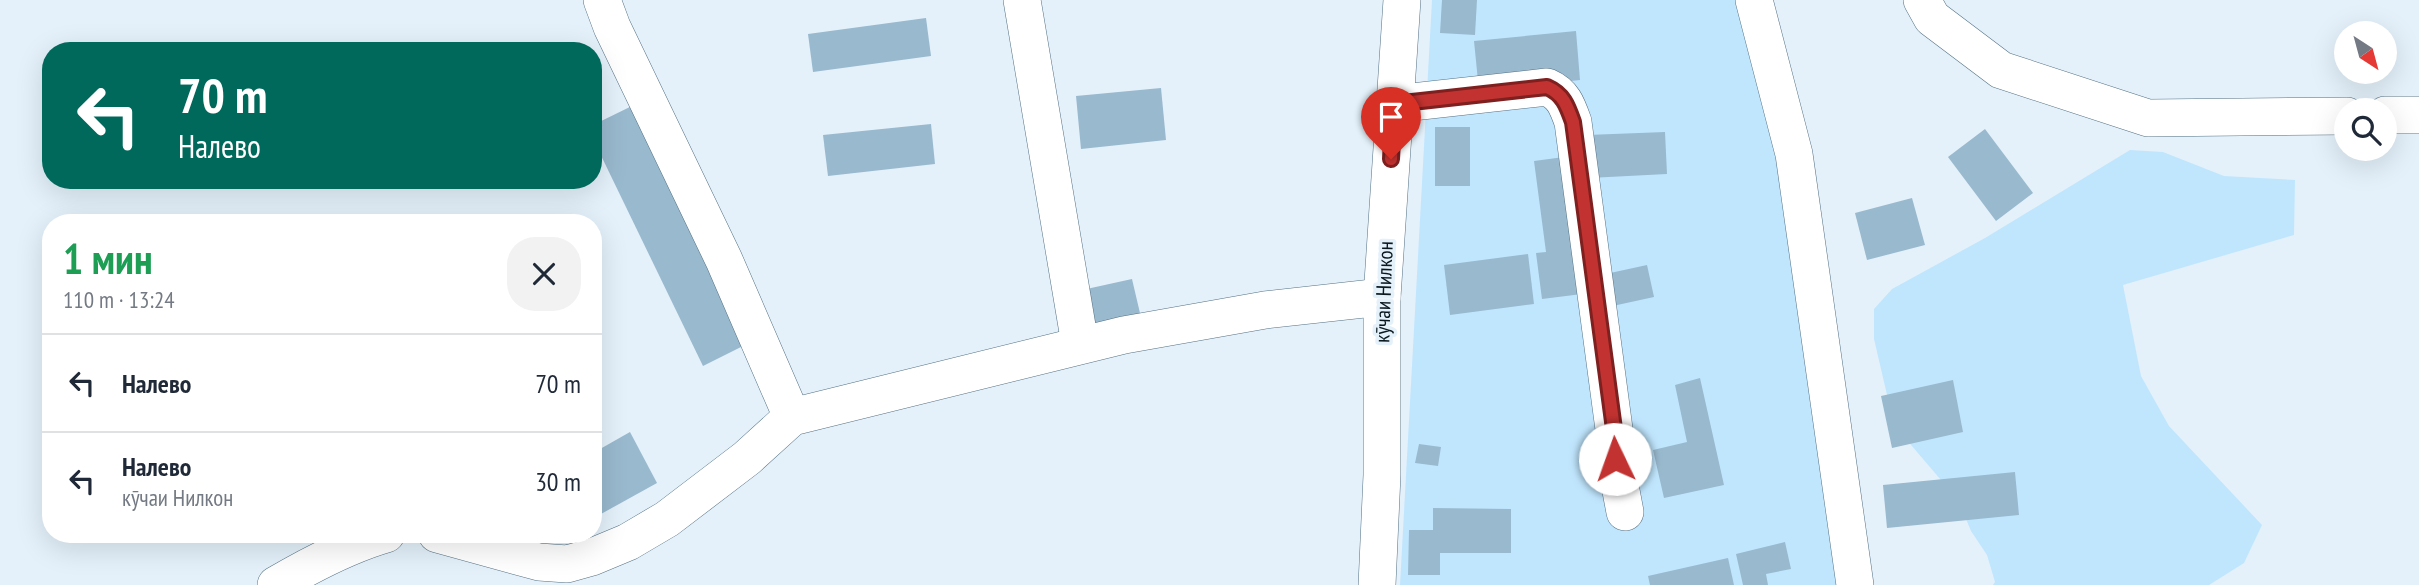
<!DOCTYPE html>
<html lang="ru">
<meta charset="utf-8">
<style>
body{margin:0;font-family:"PT Sans Narrow",sans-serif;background:#f2f2f3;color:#1f2937;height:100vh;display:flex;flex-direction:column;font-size:26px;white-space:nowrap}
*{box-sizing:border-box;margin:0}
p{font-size:23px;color:#747a83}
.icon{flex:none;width:38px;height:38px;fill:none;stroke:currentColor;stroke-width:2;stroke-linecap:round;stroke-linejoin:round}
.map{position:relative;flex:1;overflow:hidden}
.drawer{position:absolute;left:42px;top:214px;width:560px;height:329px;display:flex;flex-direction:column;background:#fff;border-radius:28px;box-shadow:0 7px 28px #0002}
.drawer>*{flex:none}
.guide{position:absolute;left:42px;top:42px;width:560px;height:147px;border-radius:28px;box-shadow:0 7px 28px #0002;background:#00695c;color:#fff;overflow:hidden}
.needle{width:46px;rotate:144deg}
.controls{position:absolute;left:2334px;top:21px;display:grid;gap:14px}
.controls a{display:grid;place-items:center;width:63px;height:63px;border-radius:50%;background:#fff;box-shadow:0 7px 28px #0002;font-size:35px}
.pin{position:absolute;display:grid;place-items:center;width:60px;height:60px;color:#fff;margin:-72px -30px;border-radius:50% 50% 50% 0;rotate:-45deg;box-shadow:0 0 7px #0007}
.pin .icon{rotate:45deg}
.me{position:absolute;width:77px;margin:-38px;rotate:357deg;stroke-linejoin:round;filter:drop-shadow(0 0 5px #0008)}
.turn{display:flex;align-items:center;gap:24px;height:147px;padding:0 21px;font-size:32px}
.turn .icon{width:91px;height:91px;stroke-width:2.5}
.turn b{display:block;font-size:49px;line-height:60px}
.round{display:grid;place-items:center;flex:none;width:74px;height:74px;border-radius:28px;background:#f2f2f3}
.head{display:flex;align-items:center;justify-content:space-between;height:119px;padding:0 21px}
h1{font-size:42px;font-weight:700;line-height:52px;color:#1e9e55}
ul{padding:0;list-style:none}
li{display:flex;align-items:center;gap:21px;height:98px;padding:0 21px;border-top:2px solid #e0e1e3}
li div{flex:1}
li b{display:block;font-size:26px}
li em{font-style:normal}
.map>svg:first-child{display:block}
.green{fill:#c0e6fe}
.building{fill:#99b9ce}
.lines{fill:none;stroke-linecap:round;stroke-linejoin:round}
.minor-casing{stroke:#547184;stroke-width:38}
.minor{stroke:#fff;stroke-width:37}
.route-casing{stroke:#7d201f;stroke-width:18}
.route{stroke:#c13230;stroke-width:12}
.labels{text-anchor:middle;stroke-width:7;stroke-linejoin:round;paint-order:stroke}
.street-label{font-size:21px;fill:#0c181f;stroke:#e4f1fa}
</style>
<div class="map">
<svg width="2419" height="585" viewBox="0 0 2419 585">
<rect width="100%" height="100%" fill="#e4f1fa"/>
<g class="green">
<path d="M1432,0H1773L1848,585H1400Z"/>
<path d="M2130,150L2163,152L2224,176L2295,180L2294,235L2123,285L2141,376L2169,426L2262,525L2244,563L2209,585H1993L1995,582L1987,555L1971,531L1958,500L1894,425L1874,339V309L1892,289L1985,238Z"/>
</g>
<g class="building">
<path d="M1442,0H1477L1475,35L1440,33Z"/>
<path d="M926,18L931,56L813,72L808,34Z"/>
<path d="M1576,31L1580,80L1479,91L1474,41Z"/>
<path d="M1161,88L1166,140L1081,149L1076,96Z"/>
<path d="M636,104L751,342L703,366L593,139V125Z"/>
<path d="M931,124L935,164L828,176L823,135Z"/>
<rect x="1435" y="127" width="35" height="59"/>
<path d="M1985,129L2033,193L1996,221L1948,157Z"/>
<path d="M1665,132L1667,174L1589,178L1587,135Z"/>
<path d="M1564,157L1582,294L1542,299L1536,253L1546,252L1534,161Z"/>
<path d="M1912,198L1925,245L1867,260L1855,213Z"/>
<path d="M1528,254L1534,304L1450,315L1444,265Z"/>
<path d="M1647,265L1654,297L1608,307L1601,275Z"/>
<path d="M1132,279L1143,326L1093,338L1082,290Z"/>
<path d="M1700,378L1724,485L1664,498L1653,450L1687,442L1675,385Z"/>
<path d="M1953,380L1963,432L1892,448L1881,396Z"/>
<path d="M630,432L657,483L601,514L593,500V453Z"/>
<path d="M1419,444L1441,447L1438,466L1415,463Z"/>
<path d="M2015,472L2019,515L1887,528L1883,485Z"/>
<path d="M1433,508L1511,509V553H1440V575H1408L1409,530H1433Z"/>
<path d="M1785,542L1791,569L1766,574L1768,585H1743L1736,554Z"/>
<path d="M1728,558L1734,585H1650L1648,576Z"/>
</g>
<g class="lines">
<g class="minor-casing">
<g id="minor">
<path d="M602,0L612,27L724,260L792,417"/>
<path d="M1022,0L1080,344"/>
<path d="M1754,0L1794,154L1855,585"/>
<path d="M1922,0L1932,18L2001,70L2148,118L2347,116"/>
<path d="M1394,104L1547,87C1563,94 1567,105 1573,122L1614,429L1615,459L1625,512"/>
<path d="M2385,115H2419"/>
<path d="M437,534L539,562L567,564L592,557L628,542L667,519L747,458L792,417L1124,335L1265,310L1382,297"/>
<path d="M276,585C310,565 348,545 386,534"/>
<path d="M1377,585L1382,475V297L1402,0"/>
</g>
</g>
<use href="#minor" class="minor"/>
</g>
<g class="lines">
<g class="route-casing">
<path id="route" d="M1391,159L1394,104L1547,87C1563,94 1567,105 1573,122L1614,429L1615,459"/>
</g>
<use href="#route" class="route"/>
</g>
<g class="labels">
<g class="street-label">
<text transform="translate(1384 292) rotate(-88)" y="7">кӯчаи Нилкон</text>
</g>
</g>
</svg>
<div class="controls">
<a><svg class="needle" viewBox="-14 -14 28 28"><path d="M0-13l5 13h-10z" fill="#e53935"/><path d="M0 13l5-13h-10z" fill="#747a83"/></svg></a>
<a><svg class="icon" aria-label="search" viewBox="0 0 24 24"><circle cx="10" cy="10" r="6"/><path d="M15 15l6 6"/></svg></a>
</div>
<div class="pin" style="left:1391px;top:159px;background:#d93025"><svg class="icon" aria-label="arrive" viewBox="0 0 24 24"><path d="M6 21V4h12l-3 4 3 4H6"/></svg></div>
<svg class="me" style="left:1615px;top:459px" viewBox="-20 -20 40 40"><circle r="19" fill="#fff"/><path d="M0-13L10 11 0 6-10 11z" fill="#c13230"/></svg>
<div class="guide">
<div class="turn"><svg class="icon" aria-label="left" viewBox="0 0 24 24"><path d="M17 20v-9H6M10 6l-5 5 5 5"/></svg><div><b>70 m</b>Налево</div></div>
</div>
<section class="drawer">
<div class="head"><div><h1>1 мин</h1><p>110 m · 13:24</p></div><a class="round"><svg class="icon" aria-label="close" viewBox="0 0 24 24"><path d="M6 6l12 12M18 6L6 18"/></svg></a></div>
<ul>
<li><svg class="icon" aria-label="left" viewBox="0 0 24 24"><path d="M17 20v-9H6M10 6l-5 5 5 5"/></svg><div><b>Налево</b></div><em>70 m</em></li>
<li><svg class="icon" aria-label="left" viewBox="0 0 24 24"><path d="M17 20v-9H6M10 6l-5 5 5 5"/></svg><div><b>Налево</b><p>кӯчаи Нилкон</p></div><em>30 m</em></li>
</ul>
</section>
</div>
